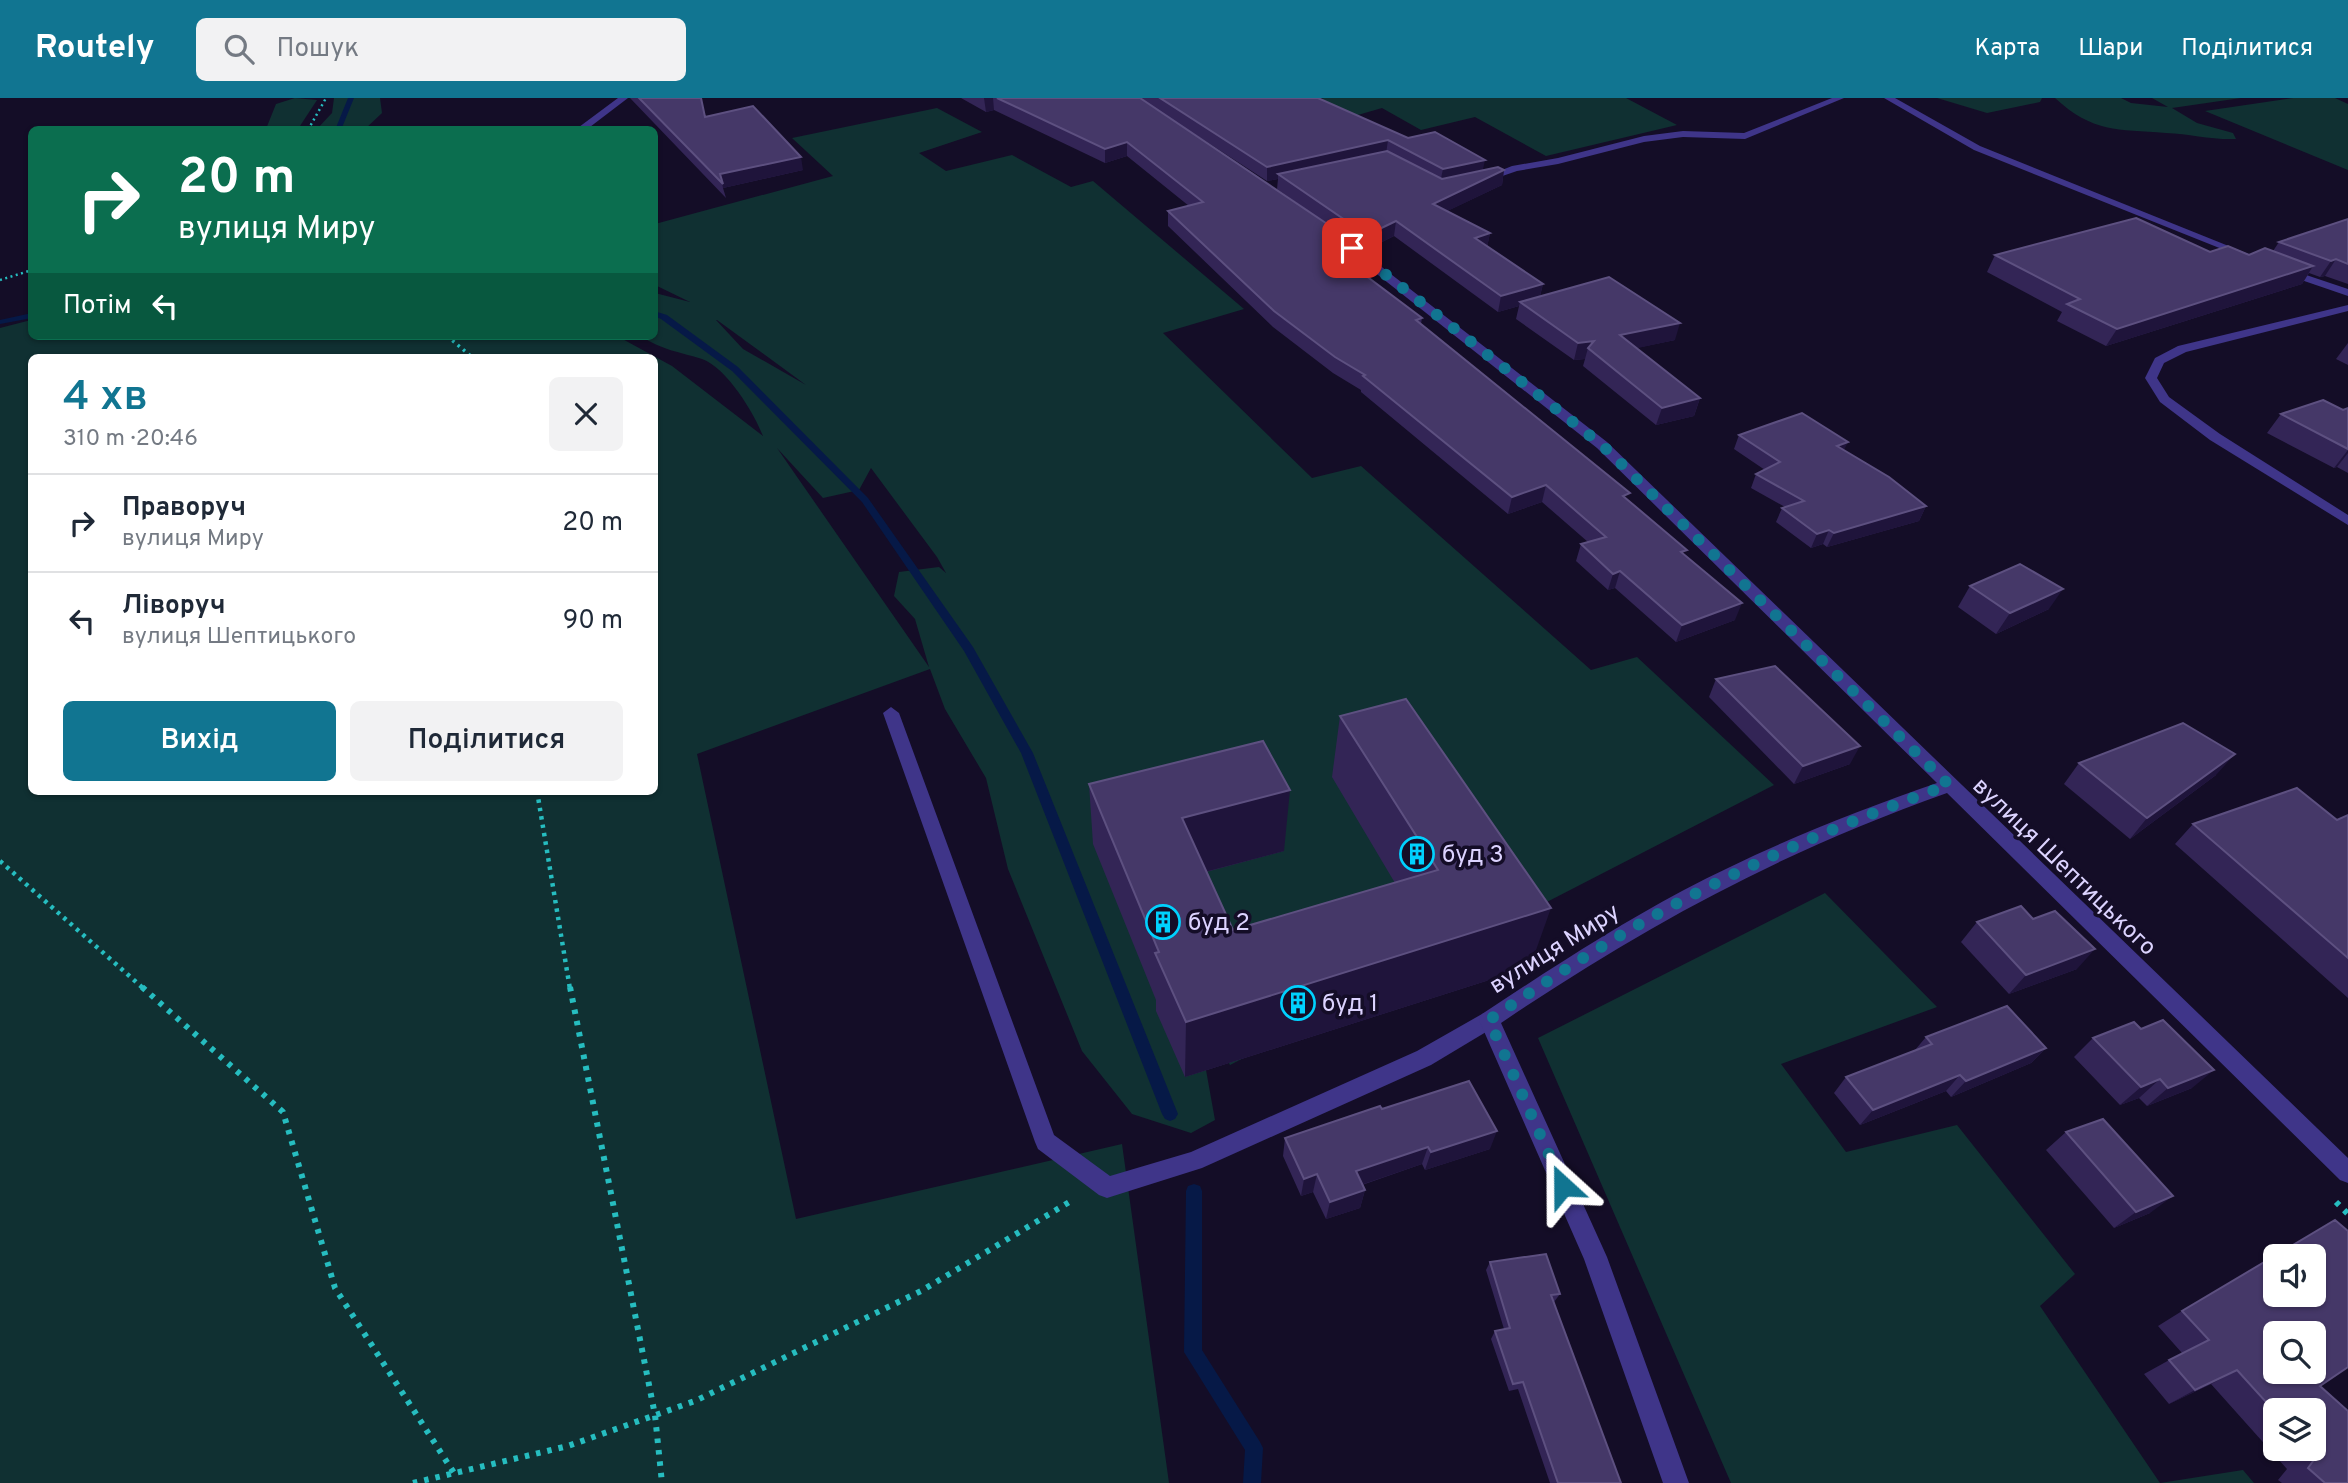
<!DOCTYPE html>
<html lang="uk">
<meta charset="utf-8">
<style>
body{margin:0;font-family:Overpass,sans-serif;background:#f2f2f3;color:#1f2937;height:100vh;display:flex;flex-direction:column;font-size:26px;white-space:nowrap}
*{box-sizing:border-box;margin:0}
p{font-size:23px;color:#747a83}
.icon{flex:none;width:38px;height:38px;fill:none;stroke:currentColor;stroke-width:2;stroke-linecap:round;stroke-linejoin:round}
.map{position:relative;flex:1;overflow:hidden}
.side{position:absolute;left:28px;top:256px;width:630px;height:441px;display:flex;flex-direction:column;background:#fff;border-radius:10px;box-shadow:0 2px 5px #0004}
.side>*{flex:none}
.guide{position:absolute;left:28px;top:28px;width:630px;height:214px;border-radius:10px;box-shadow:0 2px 5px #0004;background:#0b6e4f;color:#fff;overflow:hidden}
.fabs{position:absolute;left:2263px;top:1146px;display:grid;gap:14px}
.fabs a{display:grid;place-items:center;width:63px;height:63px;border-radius:10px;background:#fff;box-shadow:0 2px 5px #0004;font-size:35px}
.pin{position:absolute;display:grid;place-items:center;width:60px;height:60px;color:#fff;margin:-30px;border-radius:14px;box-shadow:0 4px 10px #0006}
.me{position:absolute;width:77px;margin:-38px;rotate:336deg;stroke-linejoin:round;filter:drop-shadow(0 0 5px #0008)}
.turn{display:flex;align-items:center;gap:24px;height:147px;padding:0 35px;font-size:32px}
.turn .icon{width:91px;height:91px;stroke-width:2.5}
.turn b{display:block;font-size:49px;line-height:60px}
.then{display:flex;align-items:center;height:66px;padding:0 35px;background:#0003;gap:14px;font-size:26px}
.round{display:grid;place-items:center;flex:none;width:74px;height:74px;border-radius:10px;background:#f2f2f3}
.headline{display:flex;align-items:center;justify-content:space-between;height:119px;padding:0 35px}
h1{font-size:42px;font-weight:600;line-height:52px;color:#117591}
.button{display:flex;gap:14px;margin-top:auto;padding:14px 35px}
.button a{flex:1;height:80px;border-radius:10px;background:#117591;color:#fff;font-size:28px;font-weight:600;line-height:80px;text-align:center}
.button a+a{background:#f2f2f3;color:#1f2937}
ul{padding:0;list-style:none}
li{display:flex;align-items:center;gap:21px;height:98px;padding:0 35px;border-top:2px solid #e0e1e3}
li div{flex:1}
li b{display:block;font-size:26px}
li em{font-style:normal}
header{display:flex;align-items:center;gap:42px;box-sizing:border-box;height:98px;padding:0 35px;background:#117591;color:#fff}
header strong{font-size:33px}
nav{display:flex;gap:38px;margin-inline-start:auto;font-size:24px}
.search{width:490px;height:63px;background:#f2f2f3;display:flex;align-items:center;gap:18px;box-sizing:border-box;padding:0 24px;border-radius:10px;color:#747a83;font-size:26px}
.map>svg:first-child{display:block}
.green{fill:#103032;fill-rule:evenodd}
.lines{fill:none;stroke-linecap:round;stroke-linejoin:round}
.stream{fill:#061947;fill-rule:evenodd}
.path-far3{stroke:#26bdc0;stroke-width:2.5;stroke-dasharray:2 3.5;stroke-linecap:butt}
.path-far2{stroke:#26bdc0;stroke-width:3.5;stroke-dasharray:2.5 4.5;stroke-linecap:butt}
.path-far1{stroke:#26bdc0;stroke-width:4.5;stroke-dasharray:3.5 5;stroke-linecap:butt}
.path{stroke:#26bdc0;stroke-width:6;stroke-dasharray:4.5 7;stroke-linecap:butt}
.lane{fill:#3f3589;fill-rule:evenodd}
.street{fill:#3f3589;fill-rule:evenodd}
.wall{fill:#332556;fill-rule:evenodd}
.shaded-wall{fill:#1f143b}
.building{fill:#453868;stroke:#5d5080;stroke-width:2;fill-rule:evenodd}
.route{stroke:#117591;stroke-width:12;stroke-dasharray:0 21.6}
.labels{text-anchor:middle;stroke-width:7;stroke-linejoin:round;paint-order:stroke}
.poi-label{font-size:24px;fill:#dcd3ff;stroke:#140d27;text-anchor:start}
.street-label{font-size:24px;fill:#dcd3ff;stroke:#140d27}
</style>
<header>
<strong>Routely</strong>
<div class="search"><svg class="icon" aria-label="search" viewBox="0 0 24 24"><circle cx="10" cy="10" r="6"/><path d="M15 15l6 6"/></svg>Пошук</div>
<nav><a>Карта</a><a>Шари</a><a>Поділитися</a></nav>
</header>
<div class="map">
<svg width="2348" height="1385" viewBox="0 0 2348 1385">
<rect width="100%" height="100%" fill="#140d27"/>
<g class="green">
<path d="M295,0L317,2L298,31H266L276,6Z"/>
<path d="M334,0H380L382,15L365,31H317L332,15Z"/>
<path d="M1324,0H1626L1677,27L1546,58L1475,19L1421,32L1382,10L1344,21L1312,3Z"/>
<path d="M1937,0H2042L2040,4L1987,15Z"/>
<path d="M2055,0H2121L2131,5L2168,9L2152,0H2241L2172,10L2197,25L2233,35L2236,41C2212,42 2190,36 2166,35C2117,31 2093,35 2055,0Z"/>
<path d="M2293,0H2335L2348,6V72L2205,13Z"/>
<path d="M937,10L982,34L919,55L946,73L1012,57L1071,89L1093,83L1244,211L1163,235L1312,380L1361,368L1591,572L1637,559L1774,687L1230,967L1194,905L1215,1022L1191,1035L1132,1016L1082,953L1008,771L986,680L945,611L930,571L697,656L796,1121L1122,1046L1169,1385H0V230L31,222L32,238H617L672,268L763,338C754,315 727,270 702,261C680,254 661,252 641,238H654L655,195L690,204L655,187V126L833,78L792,40ZM716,222H717L806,287L743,251ZM32,259H654V693H32ZM777,350L823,400L859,392L871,370L937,459L946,475L939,469L899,474L894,498L915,521L929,569Z"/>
<path d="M1825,795L1937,909L1781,966L1846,1054L1957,1027L2075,1176L2040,1208L2160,1385L2243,1372L2254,1385H1731L1538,940Z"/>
</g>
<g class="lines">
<g class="stream">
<path d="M348,0H354L341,32H335Z"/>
<path d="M654,213L667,217L738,269L868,400L973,549L1033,655L1178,1016L1175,1021L1170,1023L1165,1021L1162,1016L1021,655L964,553L862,404L732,273L661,221L654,218Z"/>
<path d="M32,215V220L0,226V222Z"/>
<path d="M1194,1086L1200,1088L1202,1093V1252L1260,1344L1263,1350L1261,1385H1243L1245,1352L1184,1254L1186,1093L1188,1088Z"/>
</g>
<g class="path-far3">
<path d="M308,32L326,0"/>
<path d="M0,182L32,172"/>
</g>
<path class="path-far2" d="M447,238L472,259"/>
<g class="path-far1">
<path d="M537,693L570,891"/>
<path d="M0,763L144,891"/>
</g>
<g class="path">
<path d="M142,889L283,1014L335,1190L454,1375"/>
<path d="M570,889L655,1317L662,1385"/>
<path d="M2336,1104L2348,1116"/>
<path d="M413,1385L568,1348L695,1303L921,1193L1071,1103"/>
</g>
<g class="lane">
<path d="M1832,0H1844L1745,41L1683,39L1644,44L1558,66L1517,73L1482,85L1477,82L1512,68L1558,60L1644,38L1683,33L1744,35Z"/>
<path d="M891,609L899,615L1054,1037L1110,1078L1191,1054L1417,953L1482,916L1489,913L1496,916L1499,922L1496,928L1431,967L1202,1070L1107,1100L1099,1097L1038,1051L1035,1044L883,615Z"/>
</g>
<g class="street">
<path d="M618,0H628L586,32H575Z"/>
<path d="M1884,0H1895L1980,48L2251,157L2242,159L1974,52Z"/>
<path d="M1330,135H1338L1607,344L2348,1060V1085L2340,1082L1947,695C1781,754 1646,827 1501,925L1607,1159L1689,1385H1663L1584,1161L1479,922L1482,916C1547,873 1613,830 1682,793C1764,750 1850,715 1937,685L1597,350L1330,139Z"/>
<path d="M2282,169L2348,191V198L2278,174L2276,172Z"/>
<path d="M2348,207V213L2186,254L2164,265L2157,280L2169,299L2220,336L2348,417V427L2210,342L2160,304L2145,280L2155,260L2178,248Z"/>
</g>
</g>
<g class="wall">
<path d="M630,0H701L705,19L803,72L723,90L726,100Z"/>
<path d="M961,0H1318L1408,40L1483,72H1504L1502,87L1447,113L1490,135L1487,149L1543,186L1540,198L1675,242L1636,250L1700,300L1694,318L1656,327L1583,268L1585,261L1574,262L1516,221L1519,208L1498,214L1394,138L1366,152L1354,144L1352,159L1345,162L1422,220L1421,226L1628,402L1685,458L1735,522L1676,544L1615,490L1608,492L1576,463L1581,446L1588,444L1542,404L1508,416L1361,294V292L1333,275L1273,229L1168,128V113L1189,108L1127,58L1105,65L994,12L986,14ZM1190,33L1267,83L1278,81L1277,91L1340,135Z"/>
<path d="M2348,121V186L2325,178L2320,179L2309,175L2302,186L2106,248L2057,223L2062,214L1987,174L1995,157L2210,154L2249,157L2273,153L2279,144Z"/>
<path d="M2348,245V267L2336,261Z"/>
<path d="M2348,310V375L2337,369L2334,370L2267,335L2281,316L2343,312Z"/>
<path d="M1739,337L1844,352L1926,408L1919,423L1827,449L1823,446L1811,450L1776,424L1782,410L1785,409L1751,390L1756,376L1765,372L1734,351Z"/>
<path d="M1970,488L2049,511L1996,536L1958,509Z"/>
<path d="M1716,581L1850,666L1794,686L1709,599Z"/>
<path d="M1340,618L1530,869L1185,979L1156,913V902L1093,746L1089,686L1284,753L1206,774L1233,832L1395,785L1332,679Z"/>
<path d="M2079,665L2216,677L2130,741L2064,686Z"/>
<path d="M2348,717V900L2175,746L2193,726L2337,722Z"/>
<path d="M2033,821L2077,871L2009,896L1961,844L1977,824Z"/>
<path d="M1926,939L2046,950L2031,965L1951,999L1946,993L1860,1027L1834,995L1846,979L1915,952Z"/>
<path d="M2093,940L2192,990L2147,1008L2139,1000L2120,1007L2074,959Z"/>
<path d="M1382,1011L1490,1051L1425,1072L1422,1066L1362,1087L1365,1092L1360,1110L1326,1121L1313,1094L1301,1098L1283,1058L1285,1040Z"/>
<path d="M2066,1034L2150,1115L2114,1130L2046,1052Z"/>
<path d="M1490,1164L1560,1196L1554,1204L1621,1385H1550L1518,1291L1509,1293L1491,1241L1495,1233L1504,1231L1486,1172Z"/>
<path d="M2182,1213L2320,1288L2348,1385H2282L2278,1382L2287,1371L2211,1286L2169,1306L2144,1276L2182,1255L2158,1228ZM2275,1312L2314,1351H2275Z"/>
</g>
<g class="shaded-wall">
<path d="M984,0H993L994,12L986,14Z"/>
<path d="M1388,42L1386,56L1278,76V81L1267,83V69Z"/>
<path d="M1127,44V58L1105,65V51Z"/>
<path d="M801,59L803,72L723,90L720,76Z"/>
<path d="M1485,62L1482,76L1440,85L1443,71Z"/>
<path d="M1504,72L1502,87L1431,121L1433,106Z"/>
<path d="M1396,123L1394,138L1366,152L1367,137Z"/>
<path d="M1490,135L1487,150L1475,140Z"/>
<path d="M1354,144L1352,159L1332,168L1333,153Z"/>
<path d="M2336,161L2325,178L2320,179L2331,163Z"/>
<path d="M2313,168L2302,186L2106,248L2117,231Z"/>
<path d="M1543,186L1539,202L1520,204L1519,208L1498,214L1501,198Z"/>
<path d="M1680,225L1675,242L1615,255L1620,237Z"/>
<path d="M1594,243L1588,250L1585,261L1574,262L1578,245Z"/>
<path d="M1700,300L1694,318L1656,327L1662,310Z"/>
<path d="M1848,344L1841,358L1837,348Z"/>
<path d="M2348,352V355L2337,369L2334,370Z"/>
<path d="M1546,387L1542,404L1508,416L1512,399Z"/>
<path d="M1926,408L1919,423L1827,449L1834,435Z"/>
<path d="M1829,432L1823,446L1811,450L1817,436Z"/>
<path d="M1620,473L1615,490L1608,492L1613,476Z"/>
<path d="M2063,491L2049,511L1996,536L2010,515Z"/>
<path d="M1742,505L1735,522L1676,544L1682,527Z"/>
<path d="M1860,648L1850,666L1794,686L1803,668Z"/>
<path d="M2235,656L2216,677L2130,741L2147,720Z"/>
<path d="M1290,692L1284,753L1182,780V720Z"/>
<path d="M1551,810L1530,869L1185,979L1186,924Z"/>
<path d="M2095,851L2077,871L2009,896L2026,877Z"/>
<path d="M2046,950L2031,965L1951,999L1966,983Z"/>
<path d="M2214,972L2192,990L2147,1008L2168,990Z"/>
<path d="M1960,977L1946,993L1860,1027L1873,1012Z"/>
<path d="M2160,981L2139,1000L2120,1007L2141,989Z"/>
<path d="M1497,1033L1490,1051L1425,1072L1431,1054Z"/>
<path d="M1428,1049L1422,1066L1352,1090L1356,1073Z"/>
<path d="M1317,1076L1313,1094L1301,1098L1304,1081Z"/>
<path d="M1365,1092L1360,1110L1326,1121L1330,1104Z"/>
<path d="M2173,1098L2150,1115L2114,1130L2136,1114Z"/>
<path d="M2237,1272L2211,1286L2169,1306L2195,1292Z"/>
</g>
<g class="building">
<path d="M639,0H701L705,19L753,8L801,59L720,76L723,86Z"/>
<path d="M997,0H1140L1354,144L1333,153L1422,220L1416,222L1630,395L1623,398L1687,452L1681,454L1742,505L1682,527L1620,473L1613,476L1581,446L1606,439L1546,387L1512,399L1363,278L1365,277L1335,259L1274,213L1168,113L1203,104L1127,44L1105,51Z"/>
<path d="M1160,0H1318L1408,40L1435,34L1485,62L1443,71L1388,42L1267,69Z"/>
<path d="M1387,53L1442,81L1498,69L1504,72L1433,106L1490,135L1475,140L1543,186L1501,198L1396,123L1367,137L1278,76Z"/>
<path d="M2136,120L2210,154L2228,148L2249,157L2265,150L2313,168L2117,231L2067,206L2080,201L1995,157Z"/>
<path d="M2348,121V166L2336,161L2331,163L2279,144Z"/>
<path d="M1609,179L1680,225L1620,237L1700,300L1662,310L1588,250L1594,243L1578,245L1520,204Z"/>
<path d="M2323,302L2343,312L2348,310V351L2281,316Z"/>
<path d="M1802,315L1848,344L1837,348L1889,379L1926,408L1834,435L1829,432L1817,436L1782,410L1804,403L1756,376L1780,364L1739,337Z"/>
<path d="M2020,466L2063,491L2010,515L1970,488Z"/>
<path d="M1775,568L1860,648L1803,668L1716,581Z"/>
<path d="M1406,601L1551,810L1186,924L1155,855L1159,854L1089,686L1263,643L1290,692L1182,720L1233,832L1438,772L1340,618Z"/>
<path d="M2183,625L2235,656L2147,720L2079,665Z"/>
<path d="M2297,690L2337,722L2348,717V860L2193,726Z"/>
<path d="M2021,808L2033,821L2055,813L2095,851L2026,877L1977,824Z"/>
<path d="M2007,908L2046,950L1966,983L1960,977L1873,1012L1846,979L1932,946L1926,939Z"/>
<path d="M2163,922L2214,972L2168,990L2160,981L2141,989L2093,940L2134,924L2141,931Z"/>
<path d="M1469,983L1497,1033L1431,1054L1428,1049L1356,1073L1365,1092L1330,1104L1317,1076L1304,1081L1285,1040L1380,1008L1382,1011Z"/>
<path d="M2103,1021L2173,1098L2136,1114L2066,1034Z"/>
<path d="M2335,1122L2348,1133V1269L2320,1288L2348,1313V1385H2325L2308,1370L2316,1359L2309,1351H2314V1312H2275V1314L2237,1272L2195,1292L2169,1262L2209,1242L2182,1213ZM2275,1158H2314V1197H2275ZM2275,1236H2314V1274H2275Z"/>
<path d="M1546,1156L1560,1196L1551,1197L1621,1385H1558L1523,1284L1513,1286L1495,1233L1510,1230L1490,1164Z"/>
</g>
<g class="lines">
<path class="route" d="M1352,150L1602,347L1949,687C1830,729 1714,780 1606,846C1566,870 1528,896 1489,922L1563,1088"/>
</g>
<defs>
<g id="building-ring" transform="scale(1.75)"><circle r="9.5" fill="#140d27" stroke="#00d1fe" stroke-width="1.5"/><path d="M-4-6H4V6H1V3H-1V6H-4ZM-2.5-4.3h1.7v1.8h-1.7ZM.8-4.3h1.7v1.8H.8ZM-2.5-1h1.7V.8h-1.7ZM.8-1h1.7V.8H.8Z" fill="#00d1fe"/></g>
</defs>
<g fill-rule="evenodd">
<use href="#building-ring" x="1417" y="756"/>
<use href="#building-ring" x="1163" y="824"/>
<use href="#building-ring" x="1298" y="905"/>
</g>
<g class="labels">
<g class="poi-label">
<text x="1442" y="764">буд 3</text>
<text x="1188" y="832">буд 2</text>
<text x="1322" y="913">буд 1</text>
</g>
<g class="street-label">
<text transform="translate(2065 768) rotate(44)" y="8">вулиця Шептицького</text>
<text transform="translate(1554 850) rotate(-32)" y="8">вулиця Миру</text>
</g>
</g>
</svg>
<div class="fabs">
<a><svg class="icon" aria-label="sound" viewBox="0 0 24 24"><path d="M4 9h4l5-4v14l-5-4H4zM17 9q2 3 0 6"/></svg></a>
<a><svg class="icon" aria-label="search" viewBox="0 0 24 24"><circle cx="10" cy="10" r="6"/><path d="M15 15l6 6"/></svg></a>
<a><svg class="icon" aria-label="layers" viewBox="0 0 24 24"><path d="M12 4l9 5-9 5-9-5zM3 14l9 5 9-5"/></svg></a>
</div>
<div class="pin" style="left:1352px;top:150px;background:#d93025"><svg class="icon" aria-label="arrive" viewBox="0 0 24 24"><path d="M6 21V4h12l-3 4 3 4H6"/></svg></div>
<svg class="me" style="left:1563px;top:1088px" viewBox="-20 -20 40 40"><path d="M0-17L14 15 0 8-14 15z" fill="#117591" stroke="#fff" stroke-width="4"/></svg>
<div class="guide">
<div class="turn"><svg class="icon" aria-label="right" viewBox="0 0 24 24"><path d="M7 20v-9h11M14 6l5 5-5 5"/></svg><div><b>20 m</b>вулиця Миру</div></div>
<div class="then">Потім<svg class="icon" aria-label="left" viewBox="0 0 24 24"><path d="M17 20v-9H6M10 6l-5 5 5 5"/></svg></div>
</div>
<section class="side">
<div class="headline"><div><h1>4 хв</h1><p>310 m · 20:46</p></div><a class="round"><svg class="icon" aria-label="close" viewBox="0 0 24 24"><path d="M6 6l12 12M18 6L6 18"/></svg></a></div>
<ul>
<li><svg class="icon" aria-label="right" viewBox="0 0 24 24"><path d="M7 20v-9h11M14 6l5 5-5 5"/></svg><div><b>Праворуч</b><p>вулиця Миру</p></div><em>20 m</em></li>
<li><svg class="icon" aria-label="left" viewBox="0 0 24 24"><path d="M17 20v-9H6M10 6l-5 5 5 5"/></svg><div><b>Ліворуч</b><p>вулиця Шептицького</p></div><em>90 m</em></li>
</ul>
<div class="button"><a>Вихід</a><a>Поділитися</a></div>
</section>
</div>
